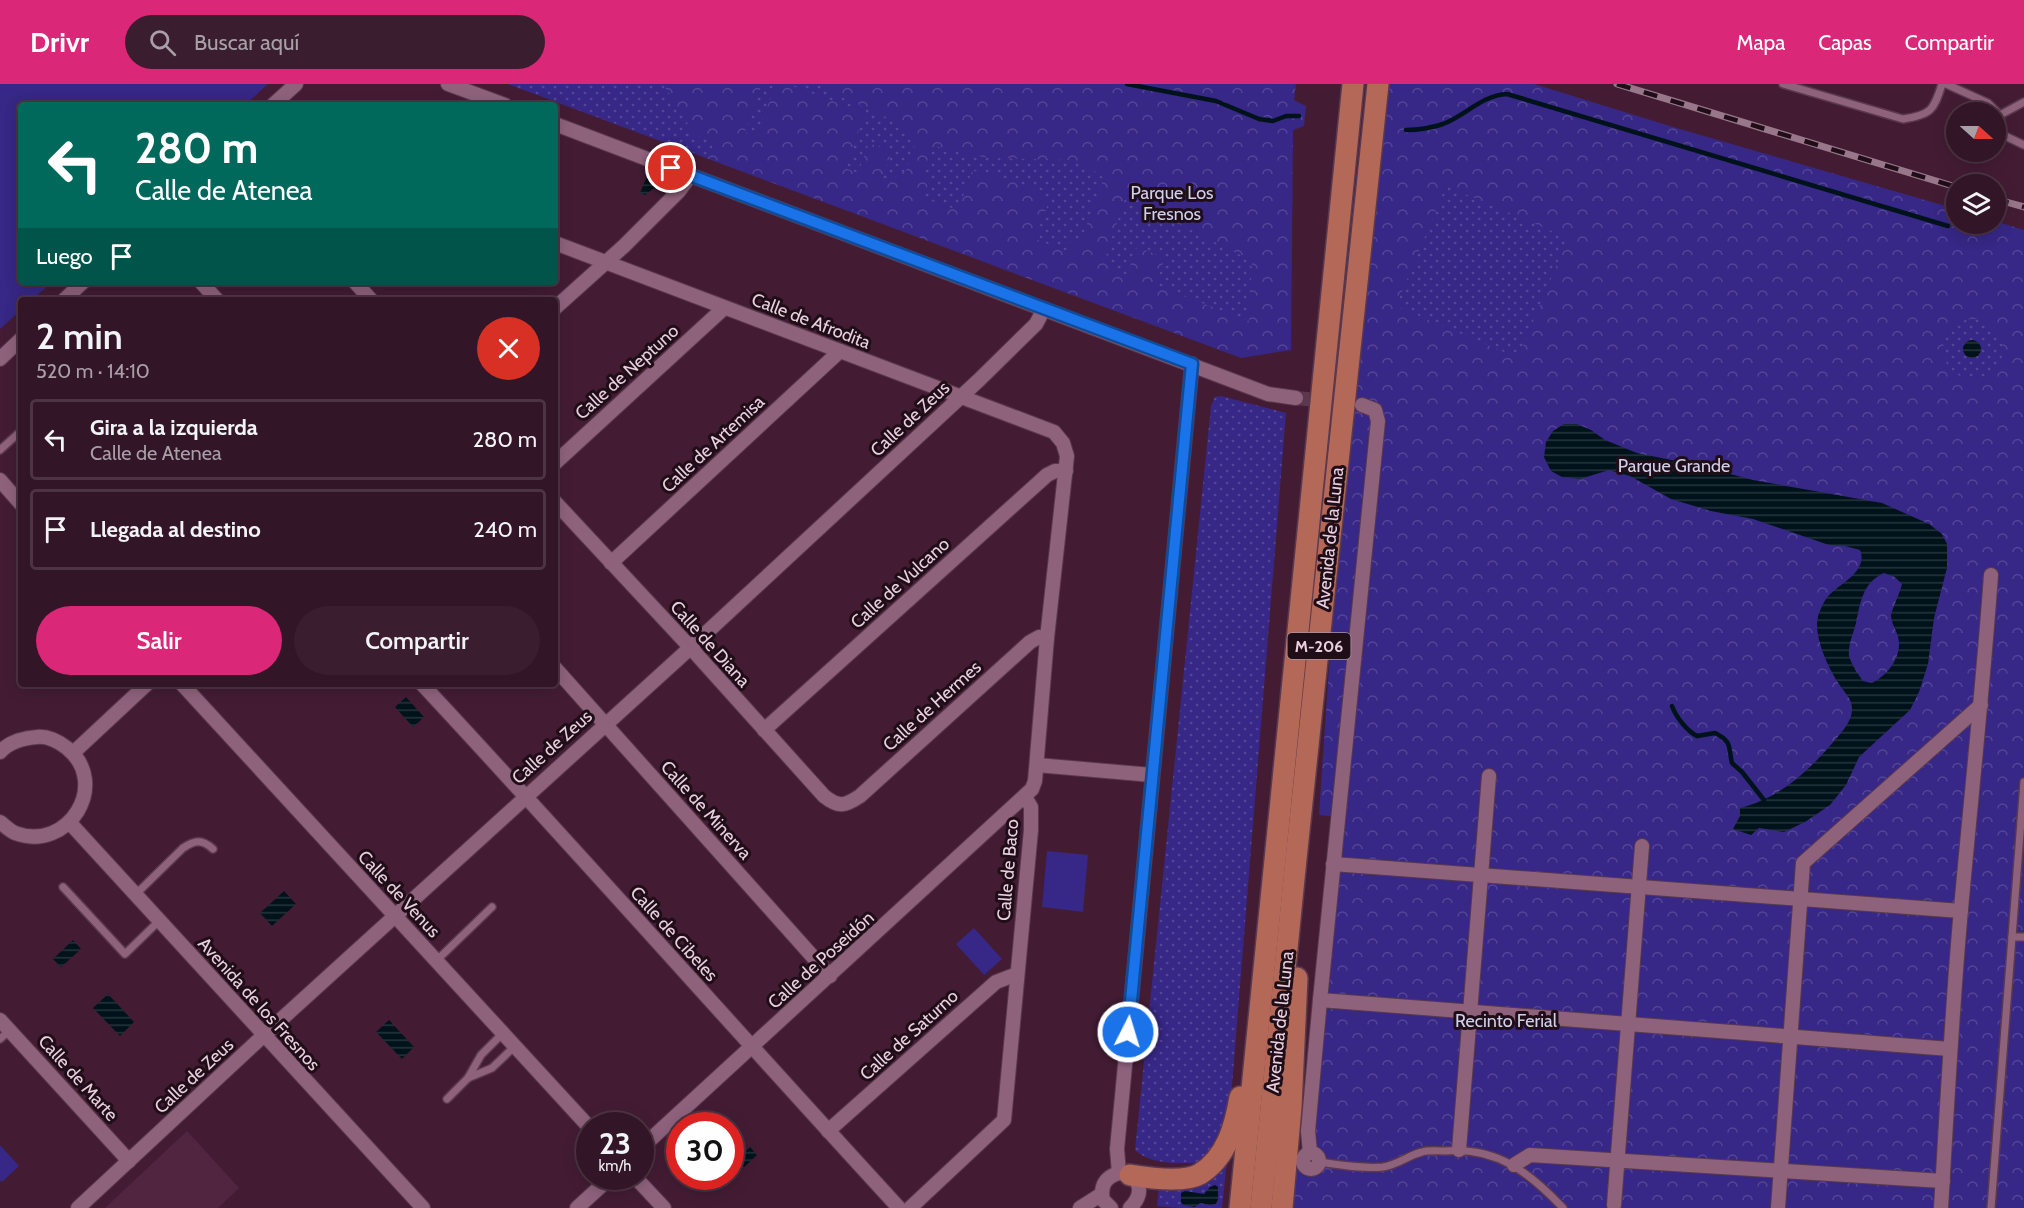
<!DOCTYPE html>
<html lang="es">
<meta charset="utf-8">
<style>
body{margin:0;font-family:Cabin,sans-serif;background:#3a1e2f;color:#f1f3f6;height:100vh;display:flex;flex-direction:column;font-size:22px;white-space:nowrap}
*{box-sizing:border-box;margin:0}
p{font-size:20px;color:#a89fa7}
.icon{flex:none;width:33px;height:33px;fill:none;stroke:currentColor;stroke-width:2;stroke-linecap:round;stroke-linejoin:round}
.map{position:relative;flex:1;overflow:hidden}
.drawer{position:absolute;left:18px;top:213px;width:540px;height:390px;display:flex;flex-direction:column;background:#321527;border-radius:6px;box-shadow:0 3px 15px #0003,0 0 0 2px #4d3444}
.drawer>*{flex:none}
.top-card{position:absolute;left:18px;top:18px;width:540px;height:183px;border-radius:6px;box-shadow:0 3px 15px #0003,0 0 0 2px #4d3444;background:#00695c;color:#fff;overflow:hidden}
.needle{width:39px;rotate:111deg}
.controls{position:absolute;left:1946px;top:18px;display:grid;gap:12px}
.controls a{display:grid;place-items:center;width:60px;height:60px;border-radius:50%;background:#321527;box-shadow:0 3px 15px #0003,0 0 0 2px #4d3444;font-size:30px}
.speed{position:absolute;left:576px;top:1028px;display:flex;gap:12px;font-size:30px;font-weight:700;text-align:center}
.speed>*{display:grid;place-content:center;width:78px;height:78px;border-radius:50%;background:#321527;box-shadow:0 3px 15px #0003,0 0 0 2px #4d3444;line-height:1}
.speed small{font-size:15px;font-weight:400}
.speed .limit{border:9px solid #d22;background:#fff;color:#111}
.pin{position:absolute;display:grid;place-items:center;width:51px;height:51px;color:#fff;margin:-26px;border:3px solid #fff;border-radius:50%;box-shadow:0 2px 6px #0007}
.me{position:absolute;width:66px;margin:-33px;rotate:5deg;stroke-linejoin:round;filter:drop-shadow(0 0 4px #0008)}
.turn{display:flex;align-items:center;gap:21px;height:126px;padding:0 18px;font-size:27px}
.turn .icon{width:78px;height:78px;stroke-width:2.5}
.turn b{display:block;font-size:42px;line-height:51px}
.then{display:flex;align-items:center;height:57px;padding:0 18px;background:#0003;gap:12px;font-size:22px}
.round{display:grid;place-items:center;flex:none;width:63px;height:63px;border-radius:32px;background:#3a1e2f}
.overview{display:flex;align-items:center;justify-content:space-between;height:102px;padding:0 18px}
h1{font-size:36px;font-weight:600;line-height:45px}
.primary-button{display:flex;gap:12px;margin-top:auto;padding:12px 18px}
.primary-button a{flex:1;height:69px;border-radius:36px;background:#db2777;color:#fff;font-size:24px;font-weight:600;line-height:69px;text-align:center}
.primary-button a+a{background:#3a1e2f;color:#f1f3f6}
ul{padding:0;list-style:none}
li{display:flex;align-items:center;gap:18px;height:81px;margin:0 12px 9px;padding:0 6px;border:3px solid #4d3444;border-radius:6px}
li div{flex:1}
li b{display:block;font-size:22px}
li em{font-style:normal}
header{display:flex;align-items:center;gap:36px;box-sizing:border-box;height:84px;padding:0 30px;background:#db2777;color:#fff}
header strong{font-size:28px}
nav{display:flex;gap:33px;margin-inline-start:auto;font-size:21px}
.search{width:420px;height:54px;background:#3a1e2f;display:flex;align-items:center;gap:15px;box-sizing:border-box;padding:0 21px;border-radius:33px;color:#a89fa7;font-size:22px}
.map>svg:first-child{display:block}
.built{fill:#512440}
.grass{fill:#372786}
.forest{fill:url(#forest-crowns)}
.garden{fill:url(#garden-dots)}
.water{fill:url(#water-rules);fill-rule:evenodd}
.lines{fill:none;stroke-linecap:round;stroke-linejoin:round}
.stream{stroke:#00131b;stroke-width:4.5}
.street-tunnel{stroke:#5c374e;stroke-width:14;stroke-dasharray:14 7;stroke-linecap:butt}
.lane-casing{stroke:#5a394e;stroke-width:10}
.street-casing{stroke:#5a394e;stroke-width:16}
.primary-casing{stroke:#5a394e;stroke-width:24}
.lane{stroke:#8f627c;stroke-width:7}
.street{stroke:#8f627c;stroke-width:14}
.primary{stroke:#b46858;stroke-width:21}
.rail-casing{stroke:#98778a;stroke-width:7}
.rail{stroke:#1f0e18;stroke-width:4.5;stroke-dasharray:14;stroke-linecap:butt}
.route-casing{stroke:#114b97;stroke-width:15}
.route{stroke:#1a73e8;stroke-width:10}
.labels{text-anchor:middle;stroke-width:6;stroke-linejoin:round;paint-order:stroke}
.shield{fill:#1f0e18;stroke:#ad96a3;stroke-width:1.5}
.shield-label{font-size:16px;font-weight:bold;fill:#ead0de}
.park-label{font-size:18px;fill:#ced0ec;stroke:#1f0e18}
.street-label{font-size:18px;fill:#ead0de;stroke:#1f0e18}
</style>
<header>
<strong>Drivr</strong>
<div class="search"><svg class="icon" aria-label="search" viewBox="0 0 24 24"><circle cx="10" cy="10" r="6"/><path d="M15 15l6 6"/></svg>Buscar aquí</div>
<nav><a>Mapa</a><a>Capas</a><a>Compartir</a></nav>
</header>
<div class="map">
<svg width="2024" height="1124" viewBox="0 0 2024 1124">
<defs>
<pattern id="forest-crowns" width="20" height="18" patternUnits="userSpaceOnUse" patternTransform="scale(1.5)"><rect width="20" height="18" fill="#372786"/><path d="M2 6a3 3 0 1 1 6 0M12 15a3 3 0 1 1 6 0" fill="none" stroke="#544597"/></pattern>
<pattern id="garden-dots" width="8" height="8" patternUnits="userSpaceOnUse" patternTransform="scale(1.5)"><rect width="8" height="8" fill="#372786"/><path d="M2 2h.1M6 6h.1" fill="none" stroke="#544597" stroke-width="1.8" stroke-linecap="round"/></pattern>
<pattern id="water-rules" width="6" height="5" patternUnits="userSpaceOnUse" patternTransform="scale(1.5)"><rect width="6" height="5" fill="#00131b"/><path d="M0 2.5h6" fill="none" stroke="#25343c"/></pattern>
</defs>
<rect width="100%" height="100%" fill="#431c34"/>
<path class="built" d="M187,1047L239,1104L218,1124H105Z"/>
<g class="grass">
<path d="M0,0H268L245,21H21V198H52L32,216H21V226L0,245Z"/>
<path d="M1047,767L1088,771L1083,828L1042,823Z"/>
<path d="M974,844L1002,875L984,891L956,860Z"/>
<path d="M0,1061L19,1082L2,1098L0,1096Z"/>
</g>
<g class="forest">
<path d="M508,0H1296L1294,16L1306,22L1304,42L1293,46L1291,266L1241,274Z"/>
<path d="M1388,0H1534L1673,43L1956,125V140H1995V137L2024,146V1124H1282L1288,1079H1303L1306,1071L1338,733L1319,731L1335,494Z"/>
</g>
<g class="garden">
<path d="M518,0H663L694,50L714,58L708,74L516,3Z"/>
<path d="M762,0H776L756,52L745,48Z"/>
<path d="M787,0H816L833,9L890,35L904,47L917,55L906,87L899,90L888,100L880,97L892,67L869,59L858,89L845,84L865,29Z"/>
<path d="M934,62L970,71L991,74L1069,76L1086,81L1104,94L1080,159L1071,156L1066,167L1035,155L1048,120L1038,107L991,89L972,87L958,126L923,114L929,98L923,95Z"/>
<path d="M1446,102L1568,154L1518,274L1396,222Z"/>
<path d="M1132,111L1175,138L1252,177L1249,237L1155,201L1165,174L1137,163L1127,191L1108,184L1111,173L1106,171L1126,112Z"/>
<circle cx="1973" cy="265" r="30"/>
<path d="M1221,312L1286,329L1231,1014C1224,1041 1219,1060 1198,1079C1177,1079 1151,1081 1135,1066L1211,322L1215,313Z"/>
<path d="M1227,1076L1222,1124H1179L1157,1122L1159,1104Z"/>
</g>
<g class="water">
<path d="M647,92L662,98L645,111L640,109Z"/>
<circle cx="1972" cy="265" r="9"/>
<path d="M1564,340H1577L1591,346L1605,356L1637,369L1700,382L1753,396L1882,419L1929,440L1942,450L1947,460V484L1934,534L1928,580L1919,608L1910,626L1859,673L1846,701L1830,721L1805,738L1784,748L1759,744L1751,751L1733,745L1740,732V724C1780,714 1809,687 1835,656C1842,648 1853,636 1852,624C1852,615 1844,608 1839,600C1828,584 1813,551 1818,532C1820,527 1823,519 1826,515C1837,500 1869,489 1860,466L1845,462L1829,461L1753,435L1711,427L1671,415L1630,392L1609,386L1580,395L1562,393L1551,387L1544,373L1546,358L1553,347ZM1884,489L1895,493L1902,500C1900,509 1892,525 1891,531C1891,539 1897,547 1898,553C1903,572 1888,591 1872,599L1863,597C1858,590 1851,580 1849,572C1848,561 1853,550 1856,539C1860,519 1863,498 1884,489Z"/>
<path d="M406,613L424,633L413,643L395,623Z"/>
<path d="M284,807L296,820L272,842L260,829Z"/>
<path d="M73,856L81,865L61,883L53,875Z"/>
<path d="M108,910L134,938L120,952L93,924Z"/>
<path d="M389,936L414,963L402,975L376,948Z"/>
<path d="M750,1063L757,1071L740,1087L733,1079Z"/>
<path d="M1215,1101L1218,1103V1115L1216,1120L1210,1121L1200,1119L1195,1123L1183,1121L1181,1118V1109L1185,1107L1204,1110L1210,1103Z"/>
</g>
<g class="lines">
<g class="stream">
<path d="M1127,0L1216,17L1259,35L1273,37L1286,32H1299"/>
<path d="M1406,46C1418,46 1431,44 1443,40C1465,32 1482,11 1507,10L1948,142"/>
<path d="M1672,622C1676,633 1687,647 1697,652L1715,649C1733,658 1728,663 1732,679L1742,688L1764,716"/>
</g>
<path class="street-tunnel" d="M1296,314L1351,319"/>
<g class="lane-casing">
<g id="lane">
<path d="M1783,0L1903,35C1931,31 1934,26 1942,0"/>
<path d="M1946,0L1988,19L2000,31L2003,51L2024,61"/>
<path d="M2000,31L2024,18"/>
<path d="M0,366L21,347"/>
<path d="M63,803L125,870L159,837"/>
<path d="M135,811L183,764C195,756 202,755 213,765"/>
<path d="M2012,853H2024"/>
<path d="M436,877L492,823"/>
<path d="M0,955L10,946"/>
<path d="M468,994L481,971L503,949"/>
<path d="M447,1015L468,994L492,984L515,962"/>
<path d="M1319,1078C1340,1081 1363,1085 1383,1083C1397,1081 1409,1071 1422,1068C1429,1066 1437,1067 1445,1067C1497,1063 1529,1088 1563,1124"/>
<path d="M1991,1124L2024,698"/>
</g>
</g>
<g class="street-casing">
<g id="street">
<path d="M448,0L505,21"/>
<path d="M273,21L296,0"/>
<path d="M555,40L1268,310L1296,314"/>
<path d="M555,159L1054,348L1063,359L1067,372L1047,554L1035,697L1032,705L640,1065"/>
<path d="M201,198L217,216"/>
<path d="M355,198L371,216"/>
<path d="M64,216L83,198"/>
<path d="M555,224L624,162L679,107L690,92"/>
<path d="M0,275L21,255"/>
<path d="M555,379L724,224"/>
<path d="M0,396L21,420"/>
<path d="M555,418L690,563L824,712C839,724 845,722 860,712L1030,558L1039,553L1047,554"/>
<path d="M611,479L840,267"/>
<path d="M555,584L830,892"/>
<path d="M182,600L590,1044"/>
<path d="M422,600C583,773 739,950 899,1124"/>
<path d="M764,646L1047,391L1055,387H1066"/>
<path d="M0,668C10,657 23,654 37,653C47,652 59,658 67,664C111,700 68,769 15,749C10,747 5,742 0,738"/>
<path d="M73,669L147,600"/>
<path d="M1037,681L1152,691"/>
<path d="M70,739L423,1124"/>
<path d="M1333,780L1961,827"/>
<path d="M1320,916L1950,965"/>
<path d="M0,936L129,1077"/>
<path d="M828,1047L996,898L1017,890"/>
<path d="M1459,1066L1489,692"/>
<circle cx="1311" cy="1077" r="8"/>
<path d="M1310,1069L1308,1047L1320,916L1378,337L1375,326L1362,321"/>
<path d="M1514,1081L1530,1071L1943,1097"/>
<path d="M1119,1089L1117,1065L1192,280"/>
<path d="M634,1092L664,1124"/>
<path d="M1614,1121L1642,762"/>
<path d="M78,1124L264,951L678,575L979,296L1036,240L1044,225"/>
<path d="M577,1124L612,1092"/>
<path d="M910,1124L1004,1036L1031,746V723L1025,713"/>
<path d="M1080,1124L1102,1110"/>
<path d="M1111,1124L1103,1116C1100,1102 1105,1093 1119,1089C1141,1091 1145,1109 1130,1124"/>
<path d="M1778,1124L1803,779L1981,621"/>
<path d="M1941,1124C1947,1024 1952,925 1961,825C1971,714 1983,603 1991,491"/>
</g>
</g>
<g class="primary-casing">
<g id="primary">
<path d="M1130,1091C1148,1094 1184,1099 1200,1090C1227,1073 1235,1042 1240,1013"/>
<path d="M1240,1124L1353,0"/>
<path d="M1261,1124L1296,775L1378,0"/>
<path d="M1282,1124L1291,1023L1297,894"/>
</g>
</g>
<use href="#lane" class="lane"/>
<use href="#street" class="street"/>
<use href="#primary" class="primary"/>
<g class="rail-casing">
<g id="rail">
<path d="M1617,0L1956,103"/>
<path d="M1995,115L2024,123"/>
</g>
</g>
<use href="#rail" class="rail"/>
</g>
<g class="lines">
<g class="route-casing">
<path id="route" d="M671,84L1192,280L1128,948"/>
</g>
<use href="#route" class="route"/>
</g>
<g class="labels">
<rect class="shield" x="1287.5" y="549" width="63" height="26" rx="4.5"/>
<g class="shield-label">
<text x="1319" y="568">M-206</text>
</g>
<g class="park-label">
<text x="1172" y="115">Parque Los<tspan x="1172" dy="21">Fresnos</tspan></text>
<text x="1674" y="388">Parque Grande</text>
<text x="1506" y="943">Recinto Ferial</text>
</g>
<g class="street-label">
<text transform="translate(811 237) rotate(21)" y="6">Calle de Afrodita</text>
<text transform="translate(627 288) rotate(-42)" y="6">Calle de Neptuno</text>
<text transform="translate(910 335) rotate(-43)" y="6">Calle de Zeus</text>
<text transform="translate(713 360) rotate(-43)" y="6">Calle de Artemisa</text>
<text transform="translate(1330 454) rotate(-84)" y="6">Avenida de la Luna</text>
<text transform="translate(900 499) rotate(-42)" y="6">Calle de Vulcano</text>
<text transform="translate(710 560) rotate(48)" y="6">Calle de Diana</text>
<text transform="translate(932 622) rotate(-42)" y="6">Calle de Hermes</text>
<text transform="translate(552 663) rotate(-42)" y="6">Calle de Zeus</text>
<text transform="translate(706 726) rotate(48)" y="6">Calle de Minerva</text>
<text transform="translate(1008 786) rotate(-85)" y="6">Calle de Baco</text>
<text transform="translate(399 810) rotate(47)" y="6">Calle de Venus</text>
<text transform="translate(674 850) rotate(48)" y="6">Calle de Cibeles</text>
<text transform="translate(821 876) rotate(-42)" y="6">Calle de Poseidón</text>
<text transform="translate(259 920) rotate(48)" y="6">Avenida de los Fresnos</text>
<text transform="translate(1280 938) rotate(-84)" y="6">Avenida de la Luna</text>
<text transform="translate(909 951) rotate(-42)" y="6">Calle de Saturno</text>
<text transform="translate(194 992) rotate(-43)" y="6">Calle de Zeus</text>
<text transform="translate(78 994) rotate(48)" y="6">Calle de Marte</text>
</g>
</g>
</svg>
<div class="controls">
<a><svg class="needle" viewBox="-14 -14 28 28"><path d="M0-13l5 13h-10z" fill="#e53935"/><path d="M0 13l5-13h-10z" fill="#a89fa7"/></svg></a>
<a><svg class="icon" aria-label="layers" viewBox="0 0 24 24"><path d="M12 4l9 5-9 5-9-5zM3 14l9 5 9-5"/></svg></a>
</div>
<div class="speed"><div>23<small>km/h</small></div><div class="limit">30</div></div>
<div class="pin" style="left:671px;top:84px;background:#d93025"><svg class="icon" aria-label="arrive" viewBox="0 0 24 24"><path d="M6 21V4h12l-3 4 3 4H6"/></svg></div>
<svg class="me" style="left:1128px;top:948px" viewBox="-20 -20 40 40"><circle r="17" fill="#1a73e8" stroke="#fff" stroke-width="3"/><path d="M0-11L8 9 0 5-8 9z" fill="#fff"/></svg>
<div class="top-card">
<div class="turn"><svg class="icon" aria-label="left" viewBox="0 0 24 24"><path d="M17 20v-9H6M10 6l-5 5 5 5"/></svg><div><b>280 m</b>Calle de Atenea</div></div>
<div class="then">Luego<svg class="icon" aria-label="arrive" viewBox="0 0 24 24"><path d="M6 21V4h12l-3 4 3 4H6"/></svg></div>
</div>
<section class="drawer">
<div class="overview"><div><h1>2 min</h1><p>520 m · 14:10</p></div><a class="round" style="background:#d93025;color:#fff"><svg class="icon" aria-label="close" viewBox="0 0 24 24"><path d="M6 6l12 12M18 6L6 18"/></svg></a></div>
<ul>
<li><svg class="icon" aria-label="left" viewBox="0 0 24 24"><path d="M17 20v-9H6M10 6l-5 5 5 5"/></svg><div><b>Gira a la izquierda</b><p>Calle de Atenea</p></div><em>280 m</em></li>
<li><svg class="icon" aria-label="arrive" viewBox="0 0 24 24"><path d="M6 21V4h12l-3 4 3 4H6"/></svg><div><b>Llegada al destino</b></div><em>240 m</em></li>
</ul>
<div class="primary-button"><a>Salir</a><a>Compartir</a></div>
</section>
</div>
